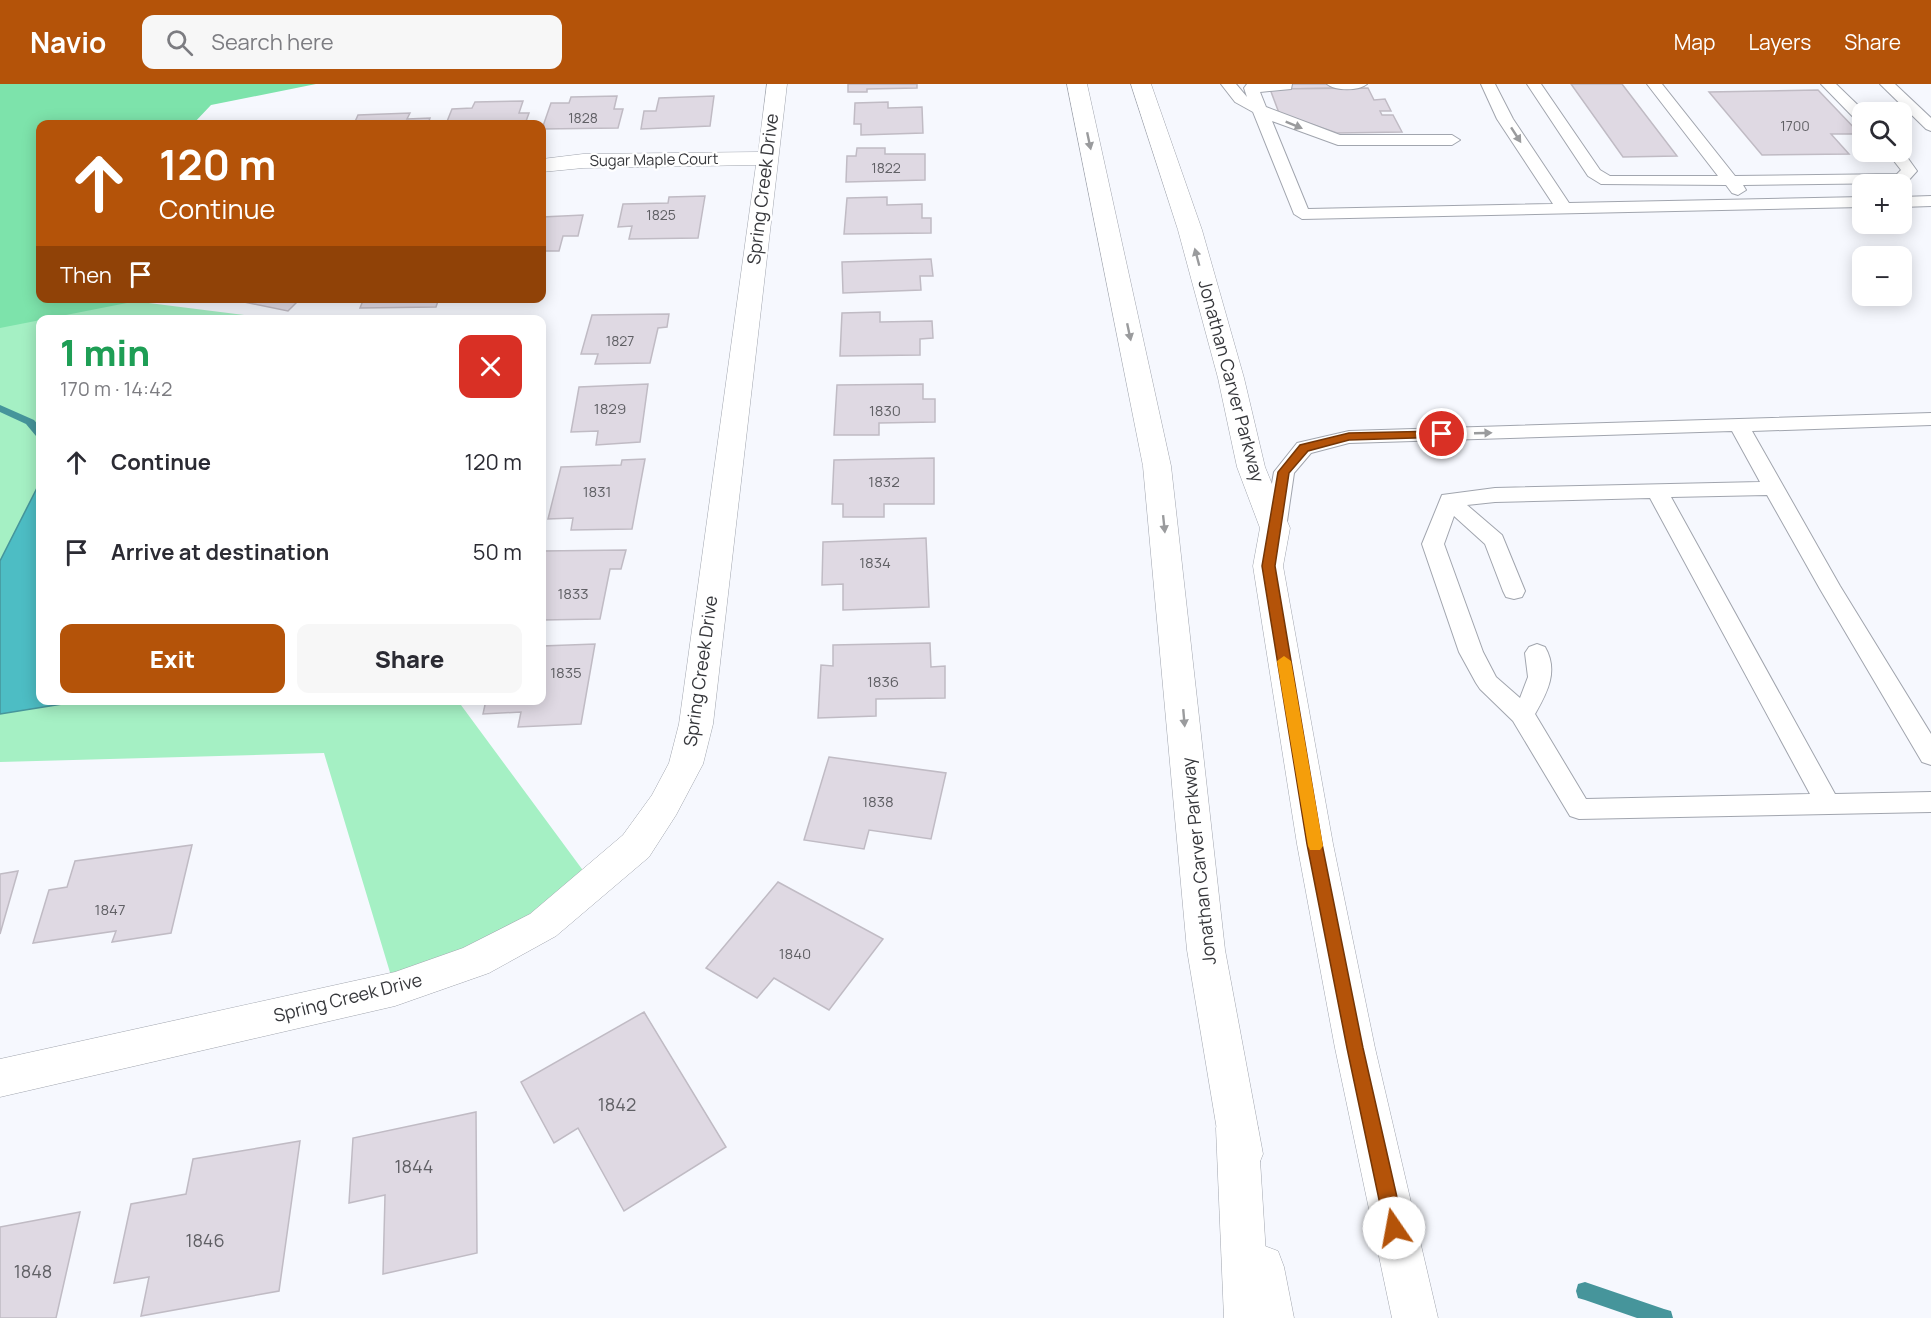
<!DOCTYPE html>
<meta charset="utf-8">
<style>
body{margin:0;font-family:Manrope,sans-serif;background:#f7f7f7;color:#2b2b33;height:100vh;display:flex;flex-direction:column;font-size:22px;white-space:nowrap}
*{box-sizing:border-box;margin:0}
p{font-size:20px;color:#7c7c81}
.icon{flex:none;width:33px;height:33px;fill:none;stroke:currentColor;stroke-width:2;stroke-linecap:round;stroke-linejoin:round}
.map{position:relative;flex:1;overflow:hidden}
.details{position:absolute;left:36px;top:231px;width:510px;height:390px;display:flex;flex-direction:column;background:#fff;border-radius:12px;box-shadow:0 3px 15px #0003}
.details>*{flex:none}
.hud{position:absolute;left:36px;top:36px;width:510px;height:183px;border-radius:12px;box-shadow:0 3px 15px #0003;background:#b45309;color:#fff;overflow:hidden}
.buttons{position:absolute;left:1852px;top:18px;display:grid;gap:12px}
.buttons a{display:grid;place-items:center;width:60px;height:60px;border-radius:12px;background:#fff;box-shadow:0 3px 15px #0003;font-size:30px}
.pin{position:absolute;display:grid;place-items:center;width:51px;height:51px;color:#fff;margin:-26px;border:3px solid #fff;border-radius:50%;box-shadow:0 2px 6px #0007}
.me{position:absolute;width:66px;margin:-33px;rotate:348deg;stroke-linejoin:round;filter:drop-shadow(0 0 4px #0008)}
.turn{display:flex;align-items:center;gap:21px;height:126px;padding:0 24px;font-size:27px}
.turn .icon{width:78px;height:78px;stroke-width:2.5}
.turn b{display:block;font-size:42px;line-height:51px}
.then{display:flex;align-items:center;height:57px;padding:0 24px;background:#0003;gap:12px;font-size:22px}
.round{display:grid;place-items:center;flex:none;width:63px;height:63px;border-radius:12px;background:#f7f7f7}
.head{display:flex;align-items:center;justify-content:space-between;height:102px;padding:0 24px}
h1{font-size:36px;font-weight:800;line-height:45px;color:#1e9e55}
.button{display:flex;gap:12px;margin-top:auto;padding:12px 24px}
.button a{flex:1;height:69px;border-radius:12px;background:#b45309;color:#fff;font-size:24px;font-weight:800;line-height:69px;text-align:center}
.button a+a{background:#f7f7f7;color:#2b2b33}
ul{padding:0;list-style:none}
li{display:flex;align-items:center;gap:18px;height:90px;padding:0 24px}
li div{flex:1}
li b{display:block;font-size:22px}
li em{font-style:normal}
header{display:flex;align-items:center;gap:36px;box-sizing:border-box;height:84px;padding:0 30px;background:#b45309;color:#fff}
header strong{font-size:28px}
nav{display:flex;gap:33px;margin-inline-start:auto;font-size:21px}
.search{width:420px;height:54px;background:#f7f7f7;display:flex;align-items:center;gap:15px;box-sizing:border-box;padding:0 21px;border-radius:12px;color:#7c7c81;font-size:22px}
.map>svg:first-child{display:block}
.green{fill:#a5f0c4}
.forest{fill:#7de3ab}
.water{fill:#4dbdc4;stroke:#46959b;stroke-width:1.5}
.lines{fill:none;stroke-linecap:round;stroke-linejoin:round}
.stream{fill:#46959b;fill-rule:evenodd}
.building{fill:#dfd9e3;stroke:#c0bbc4;stroke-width:1.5}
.service-casing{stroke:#a1a5ae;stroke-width:2}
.minor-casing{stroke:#a1a5ae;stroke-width:1}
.secondary-casing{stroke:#a1a5ae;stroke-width:1}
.motorway-casing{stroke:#a1a5ae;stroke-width:1}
.service{fill:#fff;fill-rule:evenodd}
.minor{fill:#fff;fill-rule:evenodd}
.secondary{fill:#fff;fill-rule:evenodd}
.motorway{fill:#fff;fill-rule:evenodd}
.oneway{fill:#9a9b9d}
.route{fill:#b45309;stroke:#753606;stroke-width:1.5}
.slow{fill:#f59e0b}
.labels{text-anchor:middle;stroke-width:4.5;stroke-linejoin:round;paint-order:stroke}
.far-number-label{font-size:14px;fill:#606065}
.far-street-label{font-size:15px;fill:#36373b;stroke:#fff}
.number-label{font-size:15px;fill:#606065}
.street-label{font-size:18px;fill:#36373b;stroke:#fff}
.near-number-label{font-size:18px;fill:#606065}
</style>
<header>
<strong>Navio</strong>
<div class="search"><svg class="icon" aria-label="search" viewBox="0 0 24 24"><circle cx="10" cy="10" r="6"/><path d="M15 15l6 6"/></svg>Search here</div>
<nav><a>Map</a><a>Layers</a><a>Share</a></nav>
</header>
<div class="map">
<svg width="1931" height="1234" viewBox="0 0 1931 1234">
<rect width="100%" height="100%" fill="#f6f8fe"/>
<path class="green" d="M0,0L40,40V214L117,215L275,235L40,236V616L458,617L593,800L395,905L324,669L0,678Z"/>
<path class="forest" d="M0,0H316L211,21L193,40H40V214L138,215L137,217L0,244Z"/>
<path class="water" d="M40,398V616L81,617L0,630V477Z"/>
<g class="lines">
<g class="stream">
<path d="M0,321L34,336L40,343V353L36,352L26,340L0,328Z"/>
<path d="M1585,1198L1664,1225L1671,1227L1673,1234H1637L1585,1216L1578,1214L1576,1207L1578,1200Z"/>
</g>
</g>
<g class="building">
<path d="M848,0H917V4L867,5V8H848Z"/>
<path d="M1285,0H1334L1336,4L1287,5Z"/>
<path d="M1571,0H1622L1677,72L1623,73Z"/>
<path d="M1368,4L1374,16L1385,15L1391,27H1380L1382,31H1393L1402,48L1337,49L1279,29L1270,5Z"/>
<path d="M1818,6L1860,50H1831L1849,70L1762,71L1709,8Z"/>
<path d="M617,12L614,25H623L618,44L542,45L551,19H569L571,13Z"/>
<path d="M714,12L710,42L641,45L644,27H656L659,14Z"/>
<path d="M523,17L519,29H529L525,40H446L452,25L472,24L475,18Z"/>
<path d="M888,18V24L922,23L923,49L861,51V40H854L855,19Z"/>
<path d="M410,29L407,35L430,34L428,40H354L358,31Z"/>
<path d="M857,64H885V70H925V96L846,98L847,72H856Z"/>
<path d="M705,112L698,154L629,155L632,142L618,143L623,120L668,119L669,113Z"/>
<path d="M887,113V121L922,120V134H931V149L844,150L847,114Z"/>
<path d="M583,131L578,152H563L559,167H542V133Z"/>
<path d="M931,175L933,192H920L921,206L843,209L842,178Z"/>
<path d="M225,214H301L288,227Z"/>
<path d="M364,214H439L436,223L360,224Z"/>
<path d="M880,228V238L932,237L933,254L920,255V271L840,272L842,229Z"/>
<path d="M669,230L667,243L658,244L650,279L595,280L598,270H581L592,231Z"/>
<path d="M648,300L640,358L596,361L598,347L571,348L579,303Z"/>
<path d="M923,300V315H935V338L879,339V351H834L837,301Z"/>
<path d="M934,374V420H884V433H843V420H832L834,376Z"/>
<path d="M645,375L632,445L571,446L573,434L548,435L561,383L621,381L622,376Z"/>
<path d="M926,454L929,523L843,526V500L822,501L823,458Z"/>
<path d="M626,466L621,485H610L600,535L542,536V467Z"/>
<path d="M930,559L931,583L945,582V614L876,615V632L818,634L821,581L833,582V561Z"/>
<path d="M595,560L581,640L518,643L521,628L483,630L486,616H542V562Z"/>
<path d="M829,673L946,689L931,755L869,746L864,765L804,756Z"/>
<path d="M192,761L171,849L112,858L116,847L33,859L49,806L67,803L75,777Z"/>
<path d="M18,787L0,850V790Z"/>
<path d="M778,798L883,855L829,926L774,894L757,914L706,884Z"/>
<path d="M644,928L726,1063L624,1127L578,1044L554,1059L521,998Z"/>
<path d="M476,1028L477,1169L383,1190L385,1111L349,1119L353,1054Z"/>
<path d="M300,1057L279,1207L141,1232L149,1193L114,1199L131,1120L186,1110L193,1075Z"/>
<path d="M80,1128L56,1234H0V1143Z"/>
</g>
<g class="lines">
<g class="service-casing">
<g id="service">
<path d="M1221,0H1236L1247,13L1244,4L1247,0H1292L1291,5L1260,8L1266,23L1340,51H1452L1460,56L1452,61H1338L1272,37L1308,125L1553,120L1497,35L1481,0H1495L1513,35L1569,119L1863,113V123L1302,135L1294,130L1253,28L1235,18Z"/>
<path d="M1327,0H1367C1359,7 1335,7 1327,0Z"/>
<path d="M1527,0H1541L1600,86L1610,92H1718L1647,0H1662L1735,92L1897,90L1901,86L1887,68L1902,66L1917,87L1908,97L1902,99L1743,101L1746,106L1738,111L1732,109L1726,101L1601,100L1588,92Z"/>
<path d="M1821,0H1836L1865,28H1863V40L1858,38Z"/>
<path d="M1880,0H1895L1931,34V47L1926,45Z"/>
<path d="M1931,112V122L1902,123V113Z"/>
<path d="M1931,329V341L1752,347L1840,502L1931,650V681L1922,678L1820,505L1767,411L1671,413L1835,710L1931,708V728L1579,735L1570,732L1513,637L1480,605L1476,599L1459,568L1422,460L1442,411L1495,404L1760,398L1732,347L1349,359L1311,369L1294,389L1286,444L1283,449L1275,451L1267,449L1264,444L1274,388L1297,359L1349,347ZM1650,414L1810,710L1586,715L1535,630C1547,609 1559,587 1545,563L1537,560L1529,563L1525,569L1528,593L1520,614L1496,593L1483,568L1444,460L1454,432L1485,460L1503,507L1506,513L1514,515L1522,513L1525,507L1502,451L1467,421L1495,418Z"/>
</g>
</g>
<g class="minor-casing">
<path id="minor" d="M767,0H787L713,640L703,680L676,731L649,773L556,852L489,889L395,922L0,1013V975L395,888L463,864L530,830L623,751L652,711L669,679L679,640L756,81L583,84L542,88V75L583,70L758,68Z"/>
</g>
<g class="secondary-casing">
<g id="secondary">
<path d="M1067,0H1087L1171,382L1225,866L1263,1070L1257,1085L1242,1091L1227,1085L1221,1070L1187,866L1143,382Z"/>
<path d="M1131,0H1151L1202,146L1244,294L1265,383L1290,444L1283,482L1333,760L1375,964L1438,1234H1392L1335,964L1297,760L1253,482L1260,444L1237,383L1218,294L1178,146Z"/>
<path d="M1262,1161L1278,1167L1284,1183L1294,1234H1248L1240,1183L1246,1167Z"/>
</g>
</g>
<g class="motorway-casing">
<path id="motorway" d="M1237,1024L1252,1030L1258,1044L1270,1234H1224L1216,1044L1222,1030Z"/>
</g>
<use href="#service" class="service"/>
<use href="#minor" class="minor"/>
<use href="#secondary" class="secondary"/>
<use href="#motorway" class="motorway"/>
</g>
<defs><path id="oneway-solid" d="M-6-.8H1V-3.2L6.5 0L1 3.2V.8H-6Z" transform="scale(1.5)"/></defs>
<g class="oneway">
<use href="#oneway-solid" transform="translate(1294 41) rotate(22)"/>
<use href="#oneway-solid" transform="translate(1516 51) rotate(57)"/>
<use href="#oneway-solid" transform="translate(1089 57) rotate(78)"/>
<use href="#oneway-solid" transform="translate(1197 173) rotate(-105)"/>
<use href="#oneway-solid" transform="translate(1129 248) rotate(78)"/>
<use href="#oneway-solid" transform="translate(1483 349) rotate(-2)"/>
<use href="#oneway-solid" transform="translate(1164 440) rotate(84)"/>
<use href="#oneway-solid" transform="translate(1184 634) rotate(85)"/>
</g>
<path class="route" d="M1442,347L1447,350L1446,353L1349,356L1308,367L1289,389L1275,482L1322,760L1363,964L1404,1144L1401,1150L1394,1153L1388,1150L1385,1144L1347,964L1307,760L1262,482L1278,388L1300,361L1349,349Z"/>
<path class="slow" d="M1284,572L1291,577L1323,762L1320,766H1310L1308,762L1277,577Z"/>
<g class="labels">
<g class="far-number-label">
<text x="583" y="39">1828</text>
<text x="1795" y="47">1700</text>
<text x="886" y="89">1822</text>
<text x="661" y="136">1825</text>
<text x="620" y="262">1827</text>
</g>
<g class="far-street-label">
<text transform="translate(654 76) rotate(-1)" y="5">Sugar Maple Court</text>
</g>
<g class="number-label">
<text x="610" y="330">1829</text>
<text x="885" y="332">1830</text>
<text x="884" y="403">1832</text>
<text x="597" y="413">1831</text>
<text x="875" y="484">1834</text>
<text x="573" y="515">1833</text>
<text x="566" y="594">1835</text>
<text x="883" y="603">1836</text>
<text x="878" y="723">1838</text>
<text x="110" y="831">1847</text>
<text x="795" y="875">1840</text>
</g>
<g class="street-label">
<text transform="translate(763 105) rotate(-83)" y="6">Spring Creek Drive</text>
<text transform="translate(1231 297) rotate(75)" y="6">Jonathan Carver Parkway</text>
<text transform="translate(701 587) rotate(-82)" y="6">Spring Creek Drive</text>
<text transform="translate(1199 777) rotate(-96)" y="6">Jonathan Carver Parkway</text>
<text transform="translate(348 914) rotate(-14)" y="6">Spring Creek Drive</text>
</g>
<g class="near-number-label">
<text x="617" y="1027">1842</text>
<text x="414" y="1089">1844</text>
<text x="205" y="1163">1846</text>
<text x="33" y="1194">1848</text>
</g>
</g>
</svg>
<div class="buttons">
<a><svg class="icon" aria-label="search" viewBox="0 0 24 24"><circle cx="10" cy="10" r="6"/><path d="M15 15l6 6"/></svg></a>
<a>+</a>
<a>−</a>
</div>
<div class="pin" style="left:1442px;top:350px;background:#d93025"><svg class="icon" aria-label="arrive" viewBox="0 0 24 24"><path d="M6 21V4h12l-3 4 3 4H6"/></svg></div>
<svg class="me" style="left:1394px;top:1144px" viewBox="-20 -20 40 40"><circle r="19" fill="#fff"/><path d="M0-13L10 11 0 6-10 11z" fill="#b45309"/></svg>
<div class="hud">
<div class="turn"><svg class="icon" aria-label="ahead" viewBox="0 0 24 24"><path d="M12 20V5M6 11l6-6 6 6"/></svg><div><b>120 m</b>Continue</div></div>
<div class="then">Then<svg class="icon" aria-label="arrive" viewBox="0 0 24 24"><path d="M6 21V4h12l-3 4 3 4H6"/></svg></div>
</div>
<section class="details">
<div class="head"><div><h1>1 min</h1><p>170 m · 14:42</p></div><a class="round" style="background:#d93025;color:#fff"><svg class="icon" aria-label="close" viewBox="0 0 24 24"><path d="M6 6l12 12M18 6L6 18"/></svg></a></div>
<ul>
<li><svg class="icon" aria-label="ahead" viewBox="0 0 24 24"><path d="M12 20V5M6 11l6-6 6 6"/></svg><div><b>Continue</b></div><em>120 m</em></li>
<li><svg class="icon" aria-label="arrive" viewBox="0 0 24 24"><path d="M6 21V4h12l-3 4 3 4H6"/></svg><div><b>Arrive at destination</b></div><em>50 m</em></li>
</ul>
<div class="button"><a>Exit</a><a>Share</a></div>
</section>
</div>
